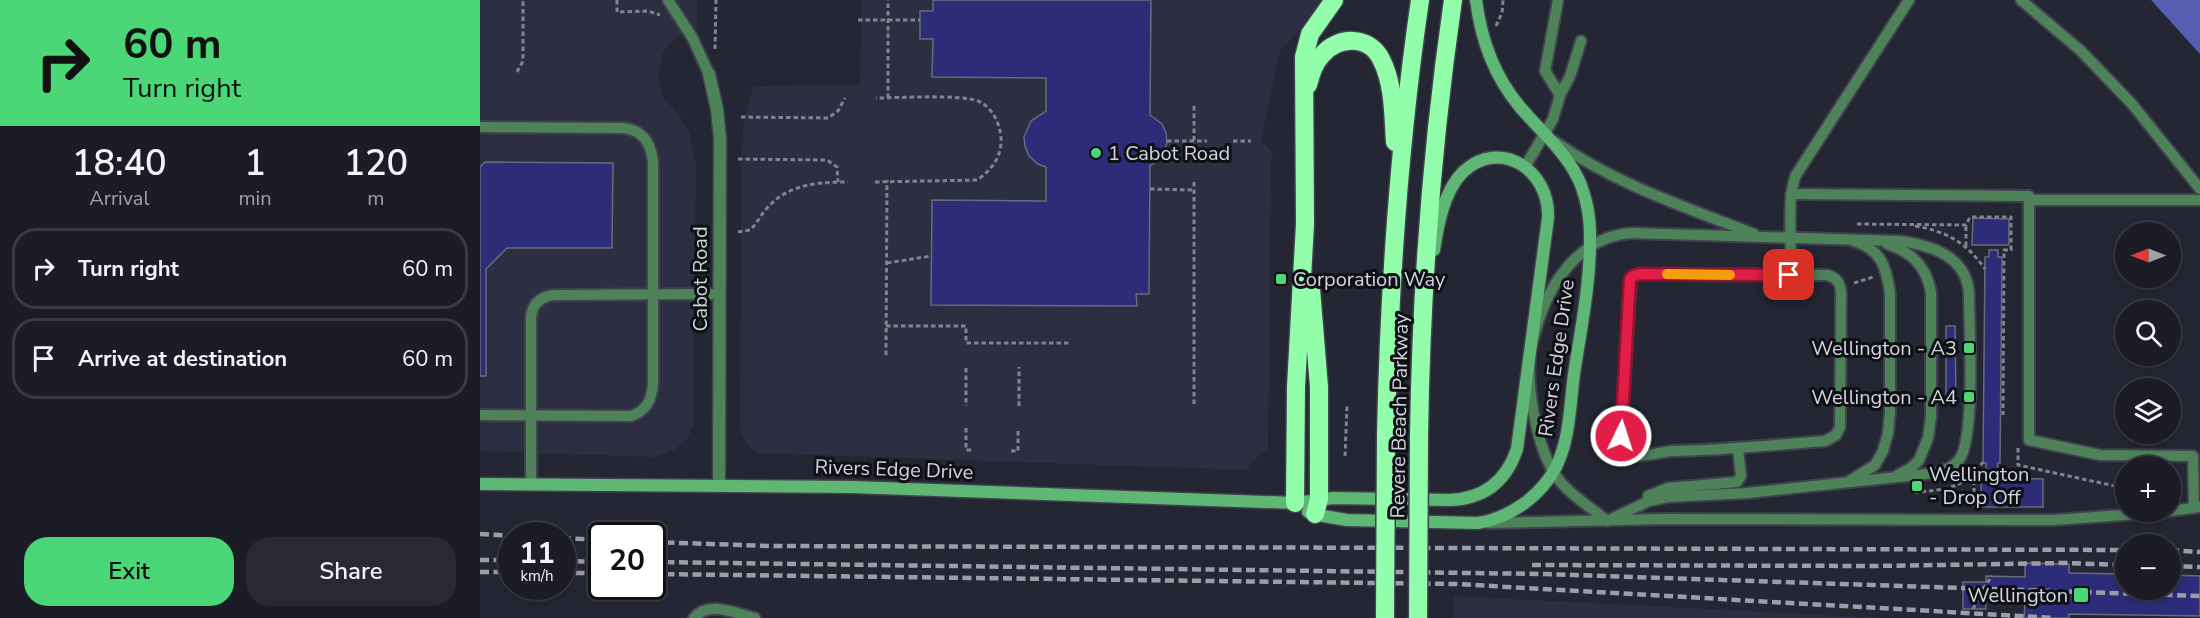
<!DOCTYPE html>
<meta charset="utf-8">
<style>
body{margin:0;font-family:"Nunito Sans",sans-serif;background:#282932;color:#f1f3f6;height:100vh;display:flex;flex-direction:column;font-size:22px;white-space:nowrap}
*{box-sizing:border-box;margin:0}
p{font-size:20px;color:#a0a1a7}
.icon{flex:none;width:33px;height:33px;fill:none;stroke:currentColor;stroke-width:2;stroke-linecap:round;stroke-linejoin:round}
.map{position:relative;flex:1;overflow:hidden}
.side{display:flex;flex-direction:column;background:#1b1c26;width:480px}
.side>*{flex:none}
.hud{background:#4bd677;color:#111;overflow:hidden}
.needle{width:39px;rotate:270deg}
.controls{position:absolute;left:1635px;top:222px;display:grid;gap:12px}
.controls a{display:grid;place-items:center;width:66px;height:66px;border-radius:50%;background:#1b1c26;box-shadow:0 3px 9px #0003,0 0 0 2px #393a43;font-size:30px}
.speed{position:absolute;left:18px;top:522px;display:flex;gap:12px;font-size:30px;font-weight:700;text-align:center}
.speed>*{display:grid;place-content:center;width:78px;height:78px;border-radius:50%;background:#1b1c26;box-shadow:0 3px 9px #0003,0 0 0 2px #393a43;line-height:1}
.speed small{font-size:15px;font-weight:400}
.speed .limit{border:3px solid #111;border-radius:9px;background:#fff;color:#111}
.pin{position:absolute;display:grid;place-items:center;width:51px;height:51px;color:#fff;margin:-26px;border-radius:12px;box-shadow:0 3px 9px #0006}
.me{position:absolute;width:66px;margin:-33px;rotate:4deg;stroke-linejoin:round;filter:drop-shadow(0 0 4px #0008)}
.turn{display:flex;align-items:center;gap:21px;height:126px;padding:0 24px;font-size:27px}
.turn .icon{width:78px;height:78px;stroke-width:2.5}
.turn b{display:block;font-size:42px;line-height:51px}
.eta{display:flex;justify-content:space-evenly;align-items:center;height:102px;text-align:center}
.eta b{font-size:36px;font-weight:600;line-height:42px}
.primary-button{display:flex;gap:12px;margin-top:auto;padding:12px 24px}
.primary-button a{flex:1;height:69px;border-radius:24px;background:#4bd677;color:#111;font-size:24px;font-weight:600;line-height:69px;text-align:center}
.primary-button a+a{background:#282932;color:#f1f3f6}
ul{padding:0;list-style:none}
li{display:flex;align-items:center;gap:18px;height:81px;margin:0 12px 9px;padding:0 12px;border:3px solid #393a43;border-radius:24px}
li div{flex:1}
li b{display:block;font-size:22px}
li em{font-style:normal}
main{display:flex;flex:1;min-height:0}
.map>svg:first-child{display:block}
.built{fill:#2c2f41}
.water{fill:#575db0}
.building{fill:#2c2c79;stroke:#686b7a;stroke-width:1.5}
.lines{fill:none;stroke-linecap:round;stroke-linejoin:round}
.lane-casing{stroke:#40424e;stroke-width:14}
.street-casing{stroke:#40424e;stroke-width:15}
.secondary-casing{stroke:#40424e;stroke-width:15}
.highway-casing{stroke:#40424e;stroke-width:21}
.path{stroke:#82838e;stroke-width:3;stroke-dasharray:4.5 3;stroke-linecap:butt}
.lane{stroke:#4e835a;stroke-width:10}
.street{stroke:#4e835a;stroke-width:12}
.secondary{stroke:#5fb775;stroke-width:12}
.highway{stroke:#92feac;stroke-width:18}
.rail{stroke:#9b9da7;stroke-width:4.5;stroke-dasharray:9 4.5;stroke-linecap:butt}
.highway-bridge-casing{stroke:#40424e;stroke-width:21;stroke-linecap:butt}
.highway-bridge{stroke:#92feac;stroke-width:18}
.route-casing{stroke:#92132f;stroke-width:15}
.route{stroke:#e11d48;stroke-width:10}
.slow{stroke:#f59e0b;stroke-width:10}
.poi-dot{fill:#4bd677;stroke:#0f1015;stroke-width:2}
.labels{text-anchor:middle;stroke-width:6;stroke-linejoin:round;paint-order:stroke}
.poi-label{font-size:20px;fill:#d3d4dd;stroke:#0f1015;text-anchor:start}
.street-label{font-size:20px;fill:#d3d4dd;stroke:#0f1015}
</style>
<main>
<section class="side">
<div class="hud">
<div class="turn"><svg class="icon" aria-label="right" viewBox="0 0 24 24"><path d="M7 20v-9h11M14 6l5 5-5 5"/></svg><div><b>60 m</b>Turn right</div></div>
</div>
<div class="eta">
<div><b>18:40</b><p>Arrival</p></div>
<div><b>1</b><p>min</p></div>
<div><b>120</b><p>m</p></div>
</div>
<ul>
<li><svg class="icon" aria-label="right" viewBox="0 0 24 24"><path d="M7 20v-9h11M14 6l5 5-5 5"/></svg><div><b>Turn right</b></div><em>60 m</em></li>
<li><svg class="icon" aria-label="arrive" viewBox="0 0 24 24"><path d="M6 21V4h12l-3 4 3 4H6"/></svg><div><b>Arrive at destination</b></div><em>60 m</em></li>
</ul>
<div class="primary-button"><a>Exit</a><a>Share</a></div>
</section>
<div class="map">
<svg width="1720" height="618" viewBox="0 0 1720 618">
<rect width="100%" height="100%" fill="#242633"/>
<g class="built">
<path d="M0,0H217V27L201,34L189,44L182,55L178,77L184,99L194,109L209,131L216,164L213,427L205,442L192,451L174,457L0,451Z"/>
<path d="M381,0H841L831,16L800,51L781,140L794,154L791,158L788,448L769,464V470L279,453L270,448L263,437L260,428L261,168L263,126L273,86L380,85Z"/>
<path d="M974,596L1402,618H974Z"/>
</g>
<path class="water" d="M1671,0H1720V54Z"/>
<g class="building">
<path d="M453,0H671L670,115L682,124L686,133L687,143L682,157L670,166L669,294H656L657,306L451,305L452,200L566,201V167L558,164L549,156L545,146L544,137L551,121L566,111V78L452,77L453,39H440V11H453Z"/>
<path d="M5,162L133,163L132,248H27L6,269V376H0V167Z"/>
<path d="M1493,218L1529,219V245H1492Z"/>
<path d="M1509,250H1518V257H1522L1520,463H1518L1517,474H1522V478L1563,479V507H1501V473H1506V463H1503L1505,257H1509Z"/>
<path d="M1466,326H1475L1476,402H1466Z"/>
<path d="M1545,563L1589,564V573L1646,574V590H1690V575L1720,576V616L1589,614V618H1544L1545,602L1506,601V609H1483V582H1506V576L1545,577Z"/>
</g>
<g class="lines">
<g class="lane-casing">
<g id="lane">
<path d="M188,0L212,37L229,74"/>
<path d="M1078,0L1065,71L1080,95"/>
<path d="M1541,0L1600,50L1652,104L1720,189"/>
<path d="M0,127L143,128C163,130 171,143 173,162V383C172,399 167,411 151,416L0,415"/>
<path d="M1074,141C1135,184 1205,207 1274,234"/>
<path d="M1045,167L1073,119L1080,95L1090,76L1101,41"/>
<path d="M1311,194L1549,196V440L1620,455L1713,456L1714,507"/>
<path d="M1549,200H1720"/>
<path d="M1152,233L1419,241C1451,245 1487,256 1489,294C1489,327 1496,436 1479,460C1473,467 1464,471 1455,473L1268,493L1188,497L1169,501L1127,521C1107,504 1083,491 1071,468C1056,439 1047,389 1050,356C1050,347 1054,338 1056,329C1069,283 1100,236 1152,233Z"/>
<path d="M1407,244C1432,252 1447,267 1451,293V416L1448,438L1439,460L1431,468L1418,475"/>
<path d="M1160,274L1347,275C1356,277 1360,282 1361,292L1360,427L1356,435L1345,441C1294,445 1243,450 1192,451C1177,452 1160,460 1146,452L1142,446L1141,436L1151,279L1153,276Z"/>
<path d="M1309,275C1314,245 1305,202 1316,175L1429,0"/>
<path d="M1371,480L1395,465L1403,451L1408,433L1410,412V293C1406,267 1402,250 1374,241"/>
<path d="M51,484V318C52,304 60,296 75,295L240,294"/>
<path d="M1168,496L1188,488L1257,482L1261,476L1258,449"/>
<path d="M1690,511L1720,507"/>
<path d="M1008,523L1184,519L1573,520L1686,512"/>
<path d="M214,618C228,600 257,614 275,618"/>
</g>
</g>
<g class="street-casing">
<path id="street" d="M229,74L237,109L240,139L239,485"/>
</g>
<g class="secondary-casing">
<g id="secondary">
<path d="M0,484L372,487L815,503L853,498L969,500C1003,499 1026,482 1037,449L1068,218C1070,170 1020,137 983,172C964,191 958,224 954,250"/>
<path d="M828,512L843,516L867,520L998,523C1030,518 1061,496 1076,467C1090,439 1090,404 1094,374C1101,328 1111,281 1110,234C1110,217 1107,201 1101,185C1088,153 1062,133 1040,107C1014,76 1001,40 996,0"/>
</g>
</g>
<g class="highway-casing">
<g id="highway">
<path d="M828,85C831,74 834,63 842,55C858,36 889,35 901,59C914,84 913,115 915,142"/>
<path d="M831,289L839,387V499L835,514"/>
<path d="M906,436C909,290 919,144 940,0"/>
<path d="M939,437C941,291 952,144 973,0"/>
<path d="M815,503L816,387L825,224L824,57L830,34L854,0"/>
</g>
</g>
<g class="path">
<path d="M137,0V12L168,11L180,15"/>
<path d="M378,20H440"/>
<path d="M1016,26L1022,13L1023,0"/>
<path d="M235,49L236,0"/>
<path d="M37,72L43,61V0"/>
<path d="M408,98V0"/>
<path d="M714,106V154"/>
<path d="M261,117L348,118L358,111L365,98"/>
<path d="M687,141H727"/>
<path d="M753,141H771"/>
<path d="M258,159L347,160L357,167L358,182"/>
<path d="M395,182L497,180C512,170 522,156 521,138C520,123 512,107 498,101C481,94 417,98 396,98"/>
<path d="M670,189L714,190"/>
<path d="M1377,224L1486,225L1490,217H1531V250H1524L1523,415"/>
<path d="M1435,226C1466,231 1487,243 1505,269"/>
<path d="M258,232L270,230C277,224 281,214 288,207C309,184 339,182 368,182"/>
<path d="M1486,246V225"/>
<path d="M407,263L451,256"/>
<path d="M1374,283L1393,277"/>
<path d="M406,326H486V343H590"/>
<path d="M406,355L407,180"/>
<path d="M486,368V406"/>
<path d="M714,404V182"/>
<path d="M539,406V367"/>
<path d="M486,428V450H493"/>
<path d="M1538,448V465L1635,486"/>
<path d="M531,451H538V428"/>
<path d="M865,456L867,406"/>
<path d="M1494,473V507"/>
<path d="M1434,492C1465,490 1484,489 1503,462"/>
<path d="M1493,609L1501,592L1512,576"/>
</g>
<use href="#lane" class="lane"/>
<use href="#street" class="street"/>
<use href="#secondary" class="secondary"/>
<use href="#highway" class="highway"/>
<g class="rail">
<path d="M0,534L34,536"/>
<path d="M82,538L122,540"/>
<path d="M172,542L290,546L1646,550"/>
<path d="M1690,550L1720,552"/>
<path d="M0,560H32"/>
<path d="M82,561L122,562"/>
<path d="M172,562L1064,574L1720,596"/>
<path d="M1052,565L1395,566L1585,563L1646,565"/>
<path d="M1690,566L1720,567"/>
<path d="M0,572H32"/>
<path d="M82,573H122"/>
<path d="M172,574L976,584L1575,618"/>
</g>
<g class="highway-bridge-casing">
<g id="highway-bridge">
<path d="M905,618L906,436"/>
<path d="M938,618L939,437"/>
</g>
</g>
<use href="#highway-bridge" class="highway-bridge"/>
</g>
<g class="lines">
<g class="route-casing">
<path id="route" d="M1141,436L1150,279L1153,276L1160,274L1309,275"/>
</g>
<use href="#route" class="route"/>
<path class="slow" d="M1187,274L1250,275"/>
</g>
<g class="poi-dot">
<circle cx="616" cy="153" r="6"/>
<rect x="795" y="273" width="12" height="12" rx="3"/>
<rect x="1483" y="342" width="12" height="12" rx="3"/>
<rect x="1483" y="391" width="12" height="12" rx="3"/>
<rect x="1431" y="480" width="12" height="12" rx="3"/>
<rect x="1593" y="587" width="16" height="16" rx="3"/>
</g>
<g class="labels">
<g class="poi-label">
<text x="628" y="160">1 Cabot Road</text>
<text x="813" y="286">Corporation Way</text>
<text x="1477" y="355" text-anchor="end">Wellington - A3</text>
<text x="1477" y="404" text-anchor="end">Wellington - A4</text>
<text x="1449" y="481">Wellington<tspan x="1449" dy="23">- Drop Off</tspan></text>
<text x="1588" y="602" text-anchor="end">Wellington</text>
</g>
<g class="street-label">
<text transform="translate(220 279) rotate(-90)" y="7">Cabot Road</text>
<text transform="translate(1076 358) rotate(-82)" y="7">Rivers Edge Drive</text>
<text transform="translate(919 416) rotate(-89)" y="7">Revere Beach Parkway</text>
<text transform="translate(414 469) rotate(2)" y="7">Rivers Edge Drive</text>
</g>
</g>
</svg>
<div class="controls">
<a><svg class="needle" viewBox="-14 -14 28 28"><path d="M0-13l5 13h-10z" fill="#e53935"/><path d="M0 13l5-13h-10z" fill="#a0a1a7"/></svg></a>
<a><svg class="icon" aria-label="search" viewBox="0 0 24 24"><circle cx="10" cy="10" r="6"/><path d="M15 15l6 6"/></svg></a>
<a><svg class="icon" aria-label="layers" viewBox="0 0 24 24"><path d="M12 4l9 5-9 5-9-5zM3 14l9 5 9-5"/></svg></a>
<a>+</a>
<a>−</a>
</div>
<div class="speed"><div>11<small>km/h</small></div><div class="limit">20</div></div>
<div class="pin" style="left:1309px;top:275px;background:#d93025"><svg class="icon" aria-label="arrive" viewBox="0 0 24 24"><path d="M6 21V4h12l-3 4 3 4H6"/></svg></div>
<svg class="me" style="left:1141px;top:436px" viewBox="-20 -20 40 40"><circle r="17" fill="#e11d48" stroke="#fff" stroke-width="3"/><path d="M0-11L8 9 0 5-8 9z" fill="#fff"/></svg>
</div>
</main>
